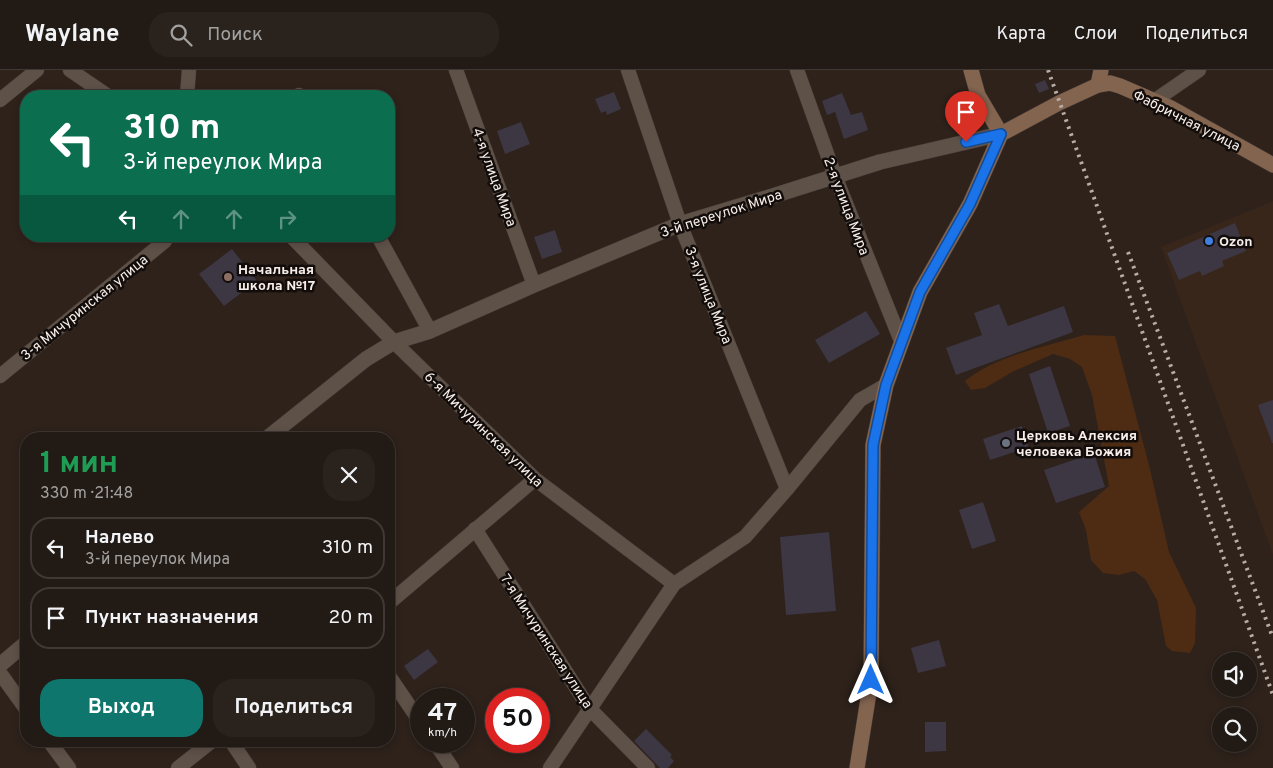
<!DOCTYPE html>
<html lang="ru">
<meta charset="utf-8">
<style>
body{margin:0;font-family:Overpass,sans-serif;background:#2a231d;color:#f1f3f6;height:100vh;display:flex;flex-direction:column;font-size:19px;white-space:nowrap}
*{box-sizing:border-box;margin:0}
p{font-size:16px;color:#a2a1a0}
.icon{flex:none;width:28px;height:28px;fill:none;stroke:currentColor;stroke-width:2;stroke-linecap:round;stroke-linejoin:round}
.map{position:relative;flex:1;overflow:hidden}
.details{position:absolute;left:20px;top:362px;width:375px;height:315px;display:flex;flex-direction:column;background:#221a14;border-radius:20px;box-shadow:0 2px 8px #0003,0 0 0 1px #3f3834}
.details>*{flex:none}
.banner{position:absolute;left:20px;top:20px;width:375px;height:152px;border-radius:20px;box-shadow:0 2px 8px #0003,0 0 0 1px #3f3834;background:#0b6e4f;color:#fff;overflow:hidden}
.buttons{position:absolute;left:1212px;top:582px;display:grid;gap:10px}
.buttons a{display:grid;place-items:center;width:45px;height:45px;border-radius:50%;background:#221a14;box-shadow:0 2px 8px #0003,0 0 0 1px #3f3834;font-size:25px}
.speed{position:absolute;left:410px;top:618px;display:flex;gap:10px;font-size:25px;font-weight:700;text-align:center}
.speed>*{display:grid;place-content:center;width:65px;height:65px;border-radius:50%;background:#221a14;box-shadow:0 2px 8px #0003,0 0 0 1px #3f3834;line-height:1}
.speed small{font-size:12px;font-weight:400}
.speed .limit{border:8px solid #d22;background:#fff;color:#111}
.pin{position:absolute;display:grid;place-items:center;width:42px;height:42px;color:#fff;margin:-51px -21px;border-radius:50% 50% 50% 0;rotate:-45deg;box-shadow:0 0 5px #0007}
.pin .icon{rotate:45deg}
.me{position:absolute;width:55px;margin:-28px;rotate:0deg;stroke-linejoin:round;filter:drop-shadow(0 0 4px #0008)}
.turn{display:flex;align-items:center;gap:18px;height:105px;padding:0 20px;font-size:22px}
.turn .icon{width:65px;height:65px;stroke-width:2.5}
.turn b{display:block;font-size:35px;line-height:42px}
.lanes{display:flex;align-items:center;height:48px;padding:0 20px;background:#0003;justify-content:center;gap:25px;direction:ltr}
.lanes .off{opacity:.35}
.round{display:grid;place-items:center;flex:none;width:52px;height:52px;border-radius:20px;background:#2a231d}
.overview{display:flex;align-items:center;justify-content:space-between;height:85px;padding:0 20px}
h1{font-size:30px;font-weight:700;line-height:38px;color:#1e9e55}
.button{display:flex;gap:10px;margin-top:auto;padding:10px 20px}
.button a{flex:1;height:58px;border-radius:20px;background:#0f766e;color:#fff;font-size:20px;font-weight:700;line-height:58px;text-align:center}
.button a+a{background:#2a231d;color:#f1f3f6}
ul{padding:0;list-style:none}
li{display:flex;align-items:center;gap:15px;height:62px;margin:0 10px 8px;padding:0 10px;border:2px solid #3f3834;border-radius:20px}
li div{flex:1}
li b{display:block;font-size:19px}
li em{font-style:normal}
header{display:flex;align-items:center;gap:30px;box-sizing:border-box;height:70px;padding:0 25px;background:#221a14;border-bottom:1px solid #3f3834}
header strong{font-size:24px}
nav{display:flex;gap:28px;margin-inline-start:auto;font-size:18px}
.search{width:350px;height:45px;background:#2a231d;display:flex;align-items:center;gap:12px;box-sizing:border-box;padding:0 18px;border-radius:20px;color:#a2a1a0;font-size:19px}
.map>svg:first-child{display:block}
.built{fill:#38261b}
.green{fill:#4e2c14}
.building{fill:#3d3744}
.lines{fill:none;stroke-linecap:round;stroke-linejoin:round}
.minor-casing{stroke:#483d37;stroke-width:15}
.tertiary-casing{stroke:#483d37;stroke-width:16}
.secondary-casing{stroke:#483d37;stroke-width:16}
.minor{stroke:#5e5148;stroke-width:14}
.tertiary{stroke:#5e5148;stroke-width:15}
.secondary{stroke:#83644f;stroke-width:15}
.rail{stroke:#b7ada8;stroke-width:4;stroke-dasharray:2.5 5;stroke-linecap:butt}
.route-casing{stroke:#114b97;stroke-width:12}
.route{stroke:#1a73e8;stroke-width:9}
.shop-dot{fill:#3f7fe0;stroke:#120d0a;stroke-width:2}
.education-dot{fill:#8d6e63;stroke:#120d0a;stroke-width:2}
.worship-dot{fill:#6b7280;stroke:#120d0a;stroke-width:2}
.labels{text-anchor:middle;stroke-width:5;stroke-linejoin:round;paint-order:stroke}
.street-label{font-size:14px;fill:#f7eee9;stroke:#120d0a}
.poi-label{font-size:14px;font-weight:bold;fill:#f7eee9;stroke:#120d0a;text-anchor:start}
</style>
<header>
<strong>Waylane</strong>
<div class="search"><svg class="icon" aria-label="search" viewBox="0 0 24 24"><circle cx="10" cy="10" r="6"/><path d="M15 15l6 6"/></svg>Поиск</div>
<nav><a>Карта</a><a>Слои</a><a>Поделиться</a></nav>
</header>
<div class="map">
<svg width="1273" height="698" viewBox="0 0 1273 698">
<rect width="100%" height="100%" fill="#2e221b"/>
<path class="built" d="M1273,131V485L1161,177Z"/>
<path class="green" d="M1084,265L1115,266L1150,399L1169,482L1196,538L1195,573L1190,583L1172,581L1166,576L1157,530L1145,509L1134,501L1119,505L1103,503L1091,490L1086,460L1079,442L1109,416L1092,325L1082,297L1070,289L1053,284L1014,301L985,318L971,320L965,311C998,285 1044,277 1084,265Z"/>
<g class="building">
<path d="M1045,10L1049,19L1039,23L1035,14Z"/>
<path d="M614,22L621,39L607,45L606,41L601,43L595,29Z"/>
<path d="M842,23L851,45L862,42L868,60L844,69L835,42L827,45L822,31Z"/>
<path d="M521,52L530,74L505,84L497,61Z"/>
<path d="M1235,153L1246,181L1222,191L1224,196L1202,206L1200,201L1179,210L1167,183Z"/>
<path d="M555,160L562,182L542,189L534,167Z"/>
<path d="M232,179L257,211L224,236L199,204Z"/>
<path d="M999,234L1008,256L1064,236L1073,262L956,305L946,278L982,265L974,243Z"/>
<path d="M866,241L880,264L829,293L815,270Z"/>
<path d="M1050,296L1070,356L1048,363L1029,304Z"/>
<path d="M1273,330V373H1272L1258,335Z"/>
<path d="M1022,356L1029,377L990,390L983,369Z"/>
<path d="M1094,383L1105,417L1056,433L1044,400Z"/>
<path d="M983,432L996,471L972,479L959,440Z"/>
<path d="M829,462L836,541L786,545L780,467Z"/>
<path d="M939,570L946,596L918,603L911,578Z"/>
<path d="M428,579L438,592L414,610L404,596Z"/>
<path d="M925,652H946V681L925,682Z"/>
<path d="M646,659L672,685L670,687L674,691L668,698H660L634,671Z"/>
</g>
<g class="lines">
<g class="minor-casing">
<g id="minor">
<path d="M70,0L108,26"/>
<path d="M456,0L534,215"/>
<path d="M628,0L680,154L787,419"/>
<path d="M797,0L835,106L901,271"/>
<path d="M299,25L300,26"/>
<path d="M187,26L189,0"/>
<path d="M0,30L37,0"/>
<path d="M1154,31L1199,0"/>
<path d="M291,166L394,272L535,409L674,514"/>
<path d="M378,166L430,261"/>
<path d="M0,306L165,171L166,166"/>
<path d="M475,459L589,638L648,698"/>
<path d="M389,533L535,409"/>
<path d="M0,603L26,639"/>
<path d="M389,606L421,653"/>
<path d="M49,671L69,698"/>
<path d="M231,671L249,698"/>
<path d="M434,671L452,698"/>
<path d="M178,698L212,671"/>
<path d="M550,698L674,514L745,467L787,419L860,330L886,315"/>
</g>
</g>
<g class="tertiary-casing">
<g id="tertiary">
<path d="M266,369L366,289L394,272L430,261L534,215L680,154L763,129L880,92L1001,64"/>
<path d="M0,595L26,573"/>
</g>
</g>
<g class="secondary-casing">
<g id="secondary">
<path d="M971,0L978,25L1001,64"/>
<path d="M1098,15L1101,0"/>
<path d="M857,698L871,610L873,375L886,315L920,222L970,134L1001,64L1059,33L1098,15L1110,13L1120,16L1171,38L1273,95"/>
</g>
</g>
<use href="#minor" class="minor"/>
<use href="#tertiary" class="tertiary"/>
<use href="#secondary" class="secondary"/>
<g class="rail">
<path d="M1048,0L1273,625"/>
<path d="M1128,182L1273,568"/>
</g>
</g>
<g class="lines">
<g class="route-casing">
<path id="route" d="M871,610L873,375L886,315L920,222L970,134L1001,64L966,72"/>
</g>
<use href="#route" class="route"/>
</g>
<circle class="shop-dot" cx="1209" cy="171" r="5"/>
<circle class="education-dot" cx="228" cy="207" r="5"/>
<circle class="worship-dot" cx="1006" cy="373" r="5"/>
<g class="labels">
<g class="street-label">
<text transform="translate(1187 50) rotate(27)" y="5">Фабричная улица</text>
<text transform="translate(495 107) rotate(70)" y="5">4-я улица Мира</text>
<text transform="translate(847 136) rotate(69)" y="5">2-я улица Мира</text>
<text transform="translate(721 143) rotate(-18)" y="5">3-й переулок Мира</text>
<text transform="translate(709 225) rotate(68)" y="5">3-я улица Мира</text>
<text transform="translate(84 237) rotate(-39)" y="5">3-я Мичуринская улица</text>
<text transform="translate(484 359) rotate(44)" y="5">6-я Мичуринская улица</text>
<text transform="translate(547 571) rotate(57)" y="5">7-я Мичуринская улица</text>
</g>
<g class="poi-label">
<text x="1219" y="176">Ozon</text>
<text x="238" y="204">Начальная<tspan x="238" dy="16">школа №17</tspan></text>
<text x="1016" y="370">Церковь Алексия<tspan x="1016" dy="16">человека Божия</tspan></text>
</g>
</g>
</svg>
<div class="buttons">
<a><svg class="icon" aria-label="sound" viewBox="0 0 24 24"><path d="M4 9h4l5-4v14l-5-4H4zM17 9q2 3 0 6"/></svg></a>
<a><svg class="icon" aria-label="search" viewBox="0 0 24 24"><circle cx="10" cy="10" r="6"/><path d="M15 15l6 6"/></svg></a>
</div>
<div class="speed"><div>47<small>km/h</small></div><div class="limit">50</div></div>
<div class="pin" style="left:966px;top:72px;background:#d93025"><svg class="icon" aria-label="arrive" viewBox="0 0 24 24"><path d="M6 21V4h12l-3 4 3 4H6"/></svg></div>
<svg class="me" style="left:871px;top:610px" viewBox="-20 -20 40 40"><path d="M0-17L14 15 0 8-14 15z" fill="#1a73e8" stroke="#fff" stroke-width="4"/></svg>
<div class="banner">
<div class="turn"><svg class="icon" aria-label="left" viewBox="0 0 24 24"><path d="M17 20v-9H6M10 6l-5 5 5 5"/></svg><div><b>310 m</b>3-й переулок Мира</div></div>
<div class="lanes"><svg class="icon" aria-label="left" viewBox="0 0 24 24"><path d="M17 20v-9H6M10 6l-5 5 5 5"/></svg><svg class="icon off" aria-label="ahead" viewBox="0 0 24 24"><path d="M12 20V5M6 11l6-6 6 6"/></svg><svg class="icon off" aria-label="ahead" viewBox="0 0 24 24"><path d="M12 20V5M6 11l6-6 6 6"/></svg><svg class="icon off" aria-label="right" viewBox="0 0 24 24"><path d="M7 20v-9h11M14 6l5 5-5 5"/></svg></div>
</div>
<section class="details">
<div class="overview"><div><h1>1 мин</h1><p>330 m · 21:48</p></div><a class="round"><svg class="icon" aria-label="close" viewBox="0 0 24 24"><path d="M6 6l12 12M18 6L6 18"/></svg></a></div>
<ul>
<li><svg class="icon" aria-label="left" viewBox="0 0 24 24"><path d="M17 20v-9H6M10 6l-5 5 5 5"/></svg><div><b>Налево</b><p>3-й переулок Мира</p></div><em>310 m</em></li>
<li><svg class="icon" aria-label="arrive" viewBox="0 0 24 24"><path d="M6 21V4h12l-3 4 3 4H6"/></svg><div><b>Пункт назначения</b></div><em>20 m</em></li>
</ul>
<div class="button"><a>Выход</a><a>Поделиться</a></div>
</section>
</div>
